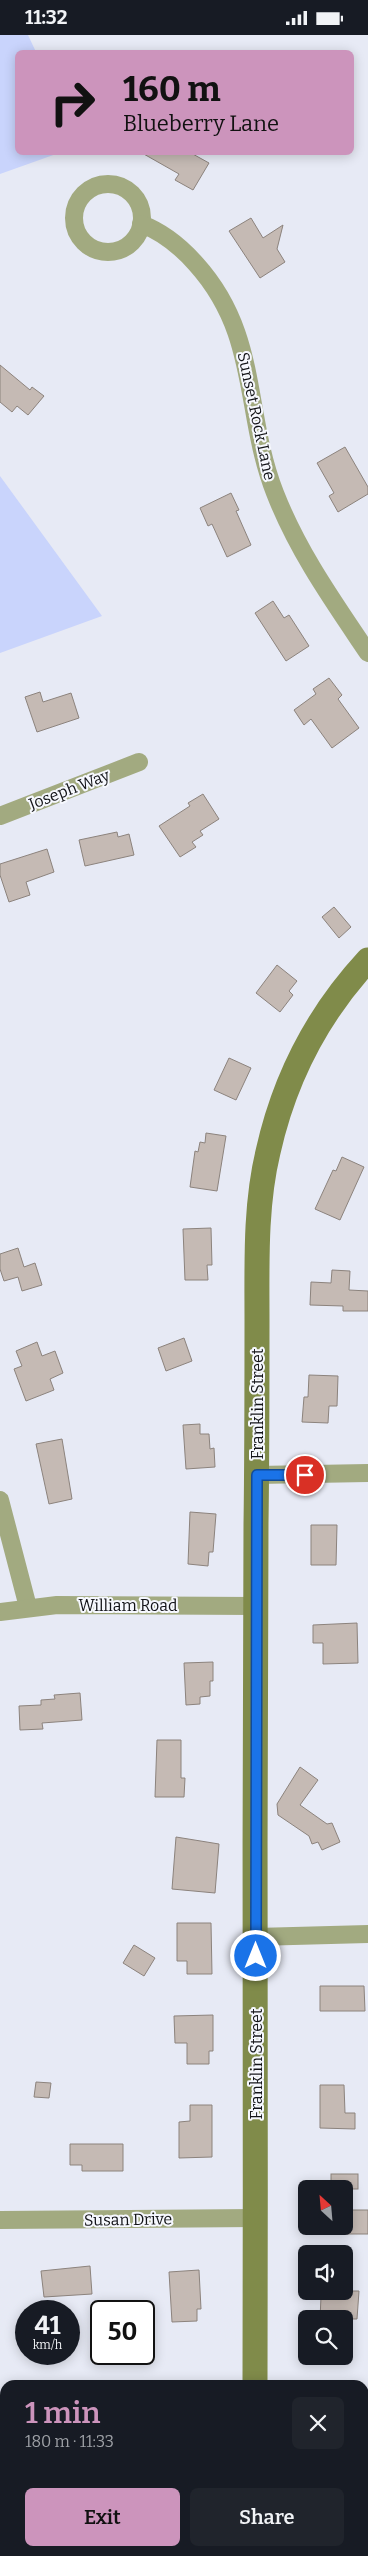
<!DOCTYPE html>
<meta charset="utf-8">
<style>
body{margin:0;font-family:Bitter,serif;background:#20242c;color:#f1f3f6;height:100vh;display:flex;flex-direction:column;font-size:19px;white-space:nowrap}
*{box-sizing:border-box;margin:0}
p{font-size:16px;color:#9ea1a6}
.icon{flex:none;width:28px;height:28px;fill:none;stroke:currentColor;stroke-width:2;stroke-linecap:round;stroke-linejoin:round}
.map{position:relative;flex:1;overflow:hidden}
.side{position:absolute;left:0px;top:2345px;width:369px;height:176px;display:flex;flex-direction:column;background:#171b24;border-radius:15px 15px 0 0;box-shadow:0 2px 12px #0003}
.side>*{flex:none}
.banner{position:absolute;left:15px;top:15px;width:339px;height:105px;border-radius:8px;box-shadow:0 2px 12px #0003;background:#cc94bc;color:#111;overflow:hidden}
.needle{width:32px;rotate:334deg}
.tools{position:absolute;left:298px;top:2145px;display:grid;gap:10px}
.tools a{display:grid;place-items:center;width:55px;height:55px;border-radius:8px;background:#171b24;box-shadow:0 2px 12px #0003;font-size:25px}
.speed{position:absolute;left:15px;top:2265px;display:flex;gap:10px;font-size:25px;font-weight:700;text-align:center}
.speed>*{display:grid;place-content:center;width:65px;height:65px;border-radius:50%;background:#171b24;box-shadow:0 2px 12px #0003;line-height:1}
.speed small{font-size:12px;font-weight:400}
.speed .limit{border:2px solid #111;border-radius:8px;background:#fff;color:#111}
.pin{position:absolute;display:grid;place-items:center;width:42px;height:42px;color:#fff;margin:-21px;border:2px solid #fff;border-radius:50%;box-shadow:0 1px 5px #0007}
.me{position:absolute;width:55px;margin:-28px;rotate:0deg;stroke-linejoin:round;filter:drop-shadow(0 0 4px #0008)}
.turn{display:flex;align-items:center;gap:18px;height:105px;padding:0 25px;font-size:22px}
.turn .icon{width:65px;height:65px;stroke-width:2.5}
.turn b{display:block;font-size:35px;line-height:42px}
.round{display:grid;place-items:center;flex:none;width:52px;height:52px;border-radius:8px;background:#20242c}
.headline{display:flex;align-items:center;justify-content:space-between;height:85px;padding:0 25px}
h1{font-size:30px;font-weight:600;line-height:38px;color:#cc94bc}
.action{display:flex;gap:10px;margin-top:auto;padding:10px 25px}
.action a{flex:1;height:58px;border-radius:8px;background:#cc94bc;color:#111;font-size:20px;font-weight:600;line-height:58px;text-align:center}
.action a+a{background:#20242c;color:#f1f3f6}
.status{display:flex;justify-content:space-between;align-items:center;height:35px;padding:0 25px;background:#171b24;direction:ltr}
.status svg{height:14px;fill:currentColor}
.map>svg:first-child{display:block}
.green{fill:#c9d4fc}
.building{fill:#c5bab4;stroke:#8c837d}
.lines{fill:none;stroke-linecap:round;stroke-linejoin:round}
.street{stroke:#a2aa80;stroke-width:18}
.secondary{stroke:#808b4a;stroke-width:25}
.route-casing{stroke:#114b97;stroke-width:12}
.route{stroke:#1a73e8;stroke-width:9}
.labels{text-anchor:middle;stroke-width:4;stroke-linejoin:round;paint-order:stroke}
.street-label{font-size:16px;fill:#111216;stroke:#f6f8fe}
</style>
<div class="status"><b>11:32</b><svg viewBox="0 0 49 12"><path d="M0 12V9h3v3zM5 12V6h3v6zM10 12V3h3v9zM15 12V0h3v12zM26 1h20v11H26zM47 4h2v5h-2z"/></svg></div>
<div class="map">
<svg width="368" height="2521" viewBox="0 0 368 2521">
<rect width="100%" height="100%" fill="#e7eaf5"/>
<g class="green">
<path d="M0,0H28L36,17L18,18V118H59L0,139Z"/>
<path d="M0,441L102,581L0,618Z"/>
</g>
<g class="building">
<path d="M142,118H191L209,128L193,155L175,145L179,139Z"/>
<path d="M251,183L263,203L283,190L277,214L285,227L260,243L229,196Z"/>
<path d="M0,330L30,355L32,352L44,361L28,380L17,371L12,377L0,367Z"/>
<path d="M345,412L368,452V459L338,477L329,461L334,458L317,428Z"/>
<path d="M231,458L239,475L236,476L251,510L227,522L212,489L208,491L200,473Z"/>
<path d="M273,566L284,583L289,580L309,611L286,626L255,578Z"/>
<path d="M329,643L342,660L338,664L359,693L332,713L311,684L304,690L294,675L316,659L313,654Z"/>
<path d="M40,657L43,667L71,658L79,683L37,697L25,662Z"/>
<path d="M203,759L219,784L200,796L203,800L192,807L196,812L180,822L159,791L190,771L188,768Z"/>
<path d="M117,797L118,802L129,799L134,820L85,831L79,805Z"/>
<path d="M47,814L54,837L26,847L30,860L9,867L0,840V829Z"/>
<path d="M334,872L351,892L339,903L322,882Z"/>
<path d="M277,930L297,946L289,956L293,960L280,977L256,958Z"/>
<path d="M229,1023L251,1033L236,1065L214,1055Z"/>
<path d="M206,1098L226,1101L217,1156L190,1152L195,1116L198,1117L200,1107L205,1108Z"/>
<path d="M342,1122L364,1132L340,1185L315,1174L333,1135L336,1136Z"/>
<path d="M211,1193L212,1230H207L208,1245H185L183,1194Z"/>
<path d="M18,1213L24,1232L35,1228L42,1250L22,1256L18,1242L4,1246L0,1234V1219Z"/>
<path d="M332,1235L350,1236L349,1255L368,1256V1276H343V1271L310,1270L311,1247L331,1248Z"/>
<path d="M184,1303L192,1326L166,1336L158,1313Z"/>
<path d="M37,1307L42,1321L55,1316L63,1338L50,1344L54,1355L26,1366L14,1334L22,1331L16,1316Z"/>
<path d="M309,1340L338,1341L337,1371H329L328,1388L302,1387L304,1362H308Z"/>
<path d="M200,1389V1399H209L210,1414L214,1413L215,1432L186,1434L183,1390Z"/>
<path d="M62,1404L72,1464L49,1469L36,1409Z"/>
<path d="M190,1477L216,1479L213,1517H209L208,1531L188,1529Z"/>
<path d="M311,1490H337L336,1530H311Z"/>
<path d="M357,1588L358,1628L323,1629V1608H313V1590Z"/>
<path d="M213,1627V1646H210V1661L200,1662V1669L186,1670L184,1628Z"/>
<path d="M80,1658L82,1685L42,1688L43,1694L20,1695L19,1671L41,1670V1665L55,1664L54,1660Z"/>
<path d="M157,1705H181V1743H185L184,1762H155Z"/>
<path d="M300,1732L318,1745L300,1770L327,1789L332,1788L340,1807L322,1815L318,1807L312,1809L309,1801L278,1780L277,1769Z"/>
<path d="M176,1802L219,1809L215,1858L172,1854Z"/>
<path d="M177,1888H211L212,1939H187V1926H177Z"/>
<path d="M134,1910L155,1923L144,1941L123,1928Z"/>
<path d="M320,1951H364L365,1976H320Z"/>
<path d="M213,1980V2016H209V2029H187V2008H175L174,1981Z"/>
<path d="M36,2047L51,2048L49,2063L34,2062Z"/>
<path d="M320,2050H344L345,2078H355V2094L320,2093Z"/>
<path d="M190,2070H212V2122L179,2123V2087L190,2086Z"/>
<path d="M70,2109H123V2136H82V2130H70Z"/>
<rect x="331" y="2139" width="27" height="15"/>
<rect x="344" y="2175" width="24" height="24"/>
<path d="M90,2231L92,2259L44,2262L41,2236Z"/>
<path d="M199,2235L201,2274H197V2286L172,2287L169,2237Z"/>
<path d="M335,2256H359L357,2284H320L321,2262H334Z"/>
</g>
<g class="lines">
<g class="street">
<circle cx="108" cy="183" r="34"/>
<path d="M141,189C163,197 181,212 196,229C260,300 243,376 275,458C298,517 333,566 368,618"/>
<path d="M0,781L139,727"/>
<path d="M257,1440L368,1438"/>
<path d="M0,1465L28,1572"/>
<path d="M0,1577L57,1570L256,1571"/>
<path d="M256,1902L368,1899"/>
<path d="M0,2185L256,2183"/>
</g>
<g class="secondary">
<path d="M255,2350C256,2063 254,1776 256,1489C257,1421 257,1352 257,1284C257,1229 255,1171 268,1117C284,1045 318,979 368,925"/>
<path d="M258,2516L259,2521"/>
</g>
</g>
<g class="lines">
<g class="route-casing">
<path id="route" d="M256,1921L257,1440H305"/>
</g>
<use href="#route" class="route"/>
</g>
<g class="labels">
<g class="street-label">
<text transform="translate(257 381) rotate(78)" y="6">Sunset Rock Lane</text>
<text transform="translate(69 754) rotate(-21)" y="6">Joseph Way</text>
<text transform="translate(257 1369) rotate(-90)" y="6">Franklin Street</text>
<text x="128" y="1576">William Road</text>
<text transform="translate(256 2029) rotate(-90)" y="6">Franklin Street</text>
<text transform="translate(128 2184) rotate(-1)" y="6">Susan Drive</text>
</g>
</g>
</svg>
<div class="tools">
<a><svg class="needle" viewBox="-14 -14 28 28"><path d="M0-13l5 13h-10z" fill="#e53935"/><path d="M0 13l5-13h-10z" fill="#9ea1a6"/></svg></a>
<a><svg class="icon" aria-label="sound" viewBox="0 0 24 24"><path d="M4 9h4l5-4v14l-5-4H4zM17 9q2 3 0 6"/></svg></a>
<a><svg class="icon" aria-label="search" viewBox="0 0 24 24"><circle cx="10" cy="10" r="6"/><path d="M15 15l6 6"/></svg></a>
</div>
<div class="speed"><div>41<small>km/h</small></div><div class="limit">50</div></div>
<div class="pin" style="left:305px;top:1440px;background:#d93025"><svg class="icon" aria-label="arrive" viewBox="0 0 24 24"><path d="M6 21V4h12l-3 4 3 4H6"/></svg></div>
<svg class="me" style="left:256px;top:1921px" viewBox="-20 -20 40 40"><circle r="17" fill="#1a73e8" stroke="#fff" stroke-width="3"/><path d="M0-11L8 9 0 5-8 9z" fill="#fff"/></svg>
<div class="banner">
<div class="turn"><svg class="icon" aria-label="right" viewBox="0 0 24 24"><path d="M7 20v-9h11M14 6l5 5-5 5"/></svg><div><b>160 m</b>Blueberry Lane</div></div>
</div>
<section class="side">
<div class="headline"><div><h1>1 min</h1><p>180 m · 11:33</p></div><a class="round"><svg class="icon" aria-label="close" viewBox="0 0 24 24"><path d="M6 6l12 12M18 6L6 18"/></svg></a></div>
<div class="action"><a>Exit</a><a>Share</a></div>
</section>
</div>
